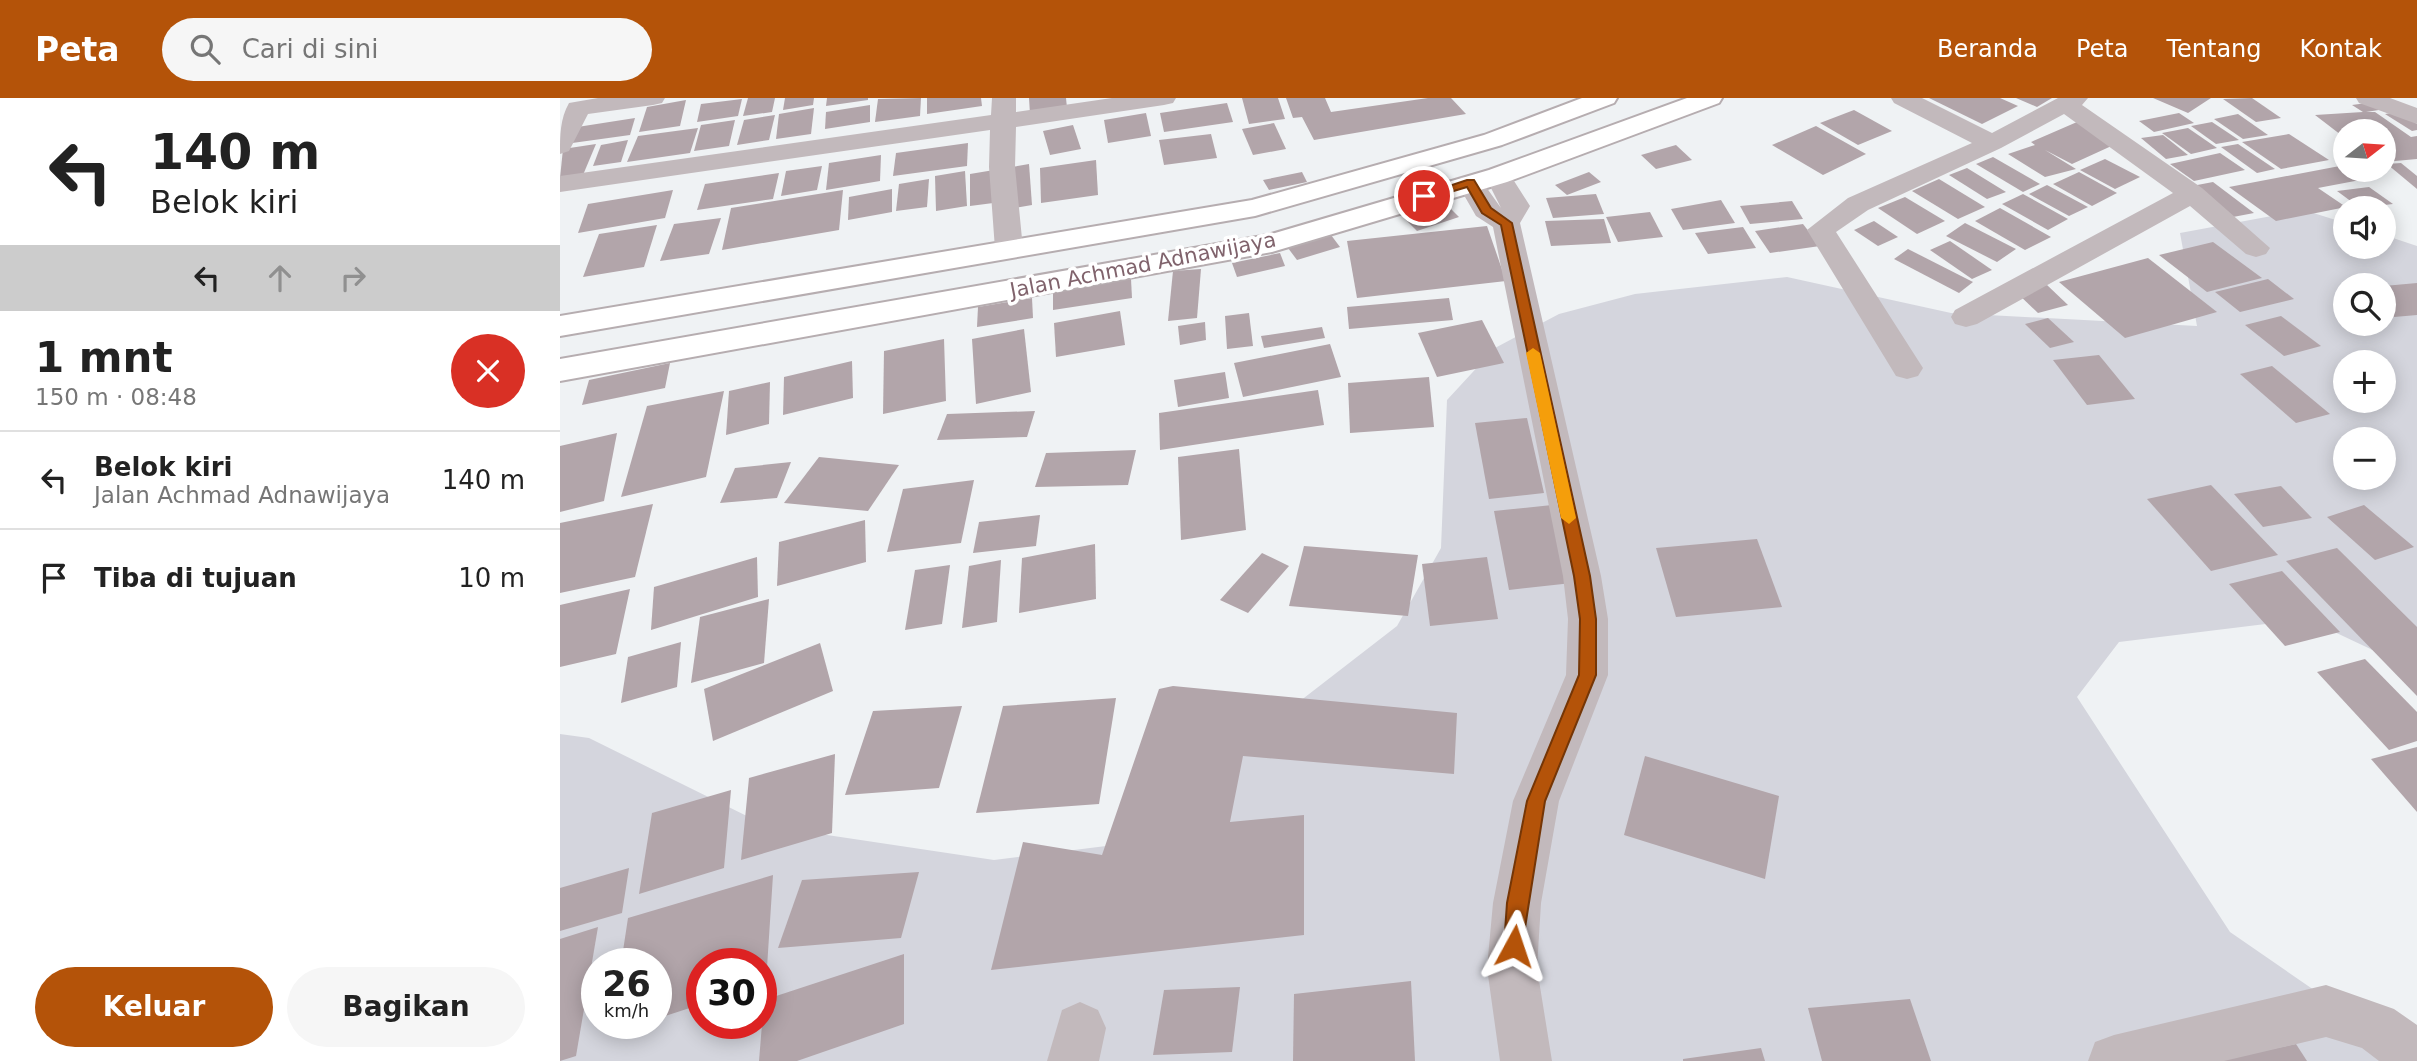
<!DOCTYPE html>
<html lang="id">
<meta charset="utf-8">
<style>
body{margin:0;font-family:"DejaVu Sans",sans-serif;background:#f6f6f6;color:#222;height:100vh;display:flex;flex-direction:column;font-size:26px;white-space:nowrap}
*{box-sizing:border-box;margin:0}
p{font-size:23px;color:#767676}
.icon{flex:none;width:38px;height:38px;fill:none;stroke:currentColor;stroke-width:2;stroke-linecap:round;stroke-linejoin:round}
.map{position:relative;flex:1;overflow:hidden}
.sheet{display:flex;flex-direction:column;background:#fff;width:560px}
.sheet>*{flex:none}
.hud{background:#fff;color:#222;overflow:hidden}
.needle{width:46px;rotate:73deg}
.tools{position:absolute;left:1773px;top:21px;display:grid;gap:14px}
.tools a{display:grid;place-items:center;width:63px;height:63px;border-radius:50%;background:#fff;box-shadow:0 4px 18px #0003;font-size:35px}
.speed{position:absolute;left:21px;top:850px;display:flex;gap:14px;font-size:35px;font-weight:700;text-align:center}
.speed>*{display:grid;place-content:center;width:91px;height:91px;border-radius:50%;background:#fff;box-shadow:0 4px 18px #0003;line-height:1}
.speed small{font-size:18px;font-weight:400}
.speed .limit{border:10px solid #d22;background:#fff;color:#111}
.pin{position:absolute;display:grid;place-items:center;width:60px;height:60px;color:#fff;margin:-30px;border:4px solid #fff;border-radius:50%;box-shadow:0 2px 7px #0007}
.me{position:absolute;width:77px;margin:-38px;rotate:5deg;stroke-linejoin:round;filter:drop-shadow(0 0 5px #0008)}
.turn{display:flex;align-items:center;gap:24px;height:147px;padding:0 35px;font-size:32px}
.turn .icon{width:91px;height:91px;stroke-width:2.5}
.turn b{display:block;font-size:49px;line-height:60px}
.lanes{display:flex;align-items:center;height:66px;padding:0 35px;background:#0003;justify-content:center;gap:35px;direction:ltr}
.lanes .off{opacity:.35}
.round{display:grid;place-items:center;flex:none;width:74px;height:74px;border-radius:37px;background:#f6f6f6}
.headline{display:flex;align-items:center;justify-content:space-between;height:119px;padding:0 35px}
h1{font-size:42px;font-weight:700;line-height:52px}
.action{display:flex;gap:14px;margin-top:auto;padding:14px 35px}
.action a{flex:1;height:80px;border-radius:42px;background:#b45309;color:#fff;font-size:28px;font-weight:700;line-height:80px;text-align:center}
.action a+a{background:#f6f6f6;color:#222}
ul{padding:0;list-style:none}
li{display:flex;align-items:center;gap:21px;height:98px;padding:0 35px;border-top:2px solid #e0e0e0}
li div{flex:1}
li b{display:block;font-size:26px}
li em{font-style:normal}
header{display:flex;align-items:center;gap:42px;box-sizing:border-box;height:98px;padding:0 35px;background:#b45309;color:#fff}
header strong{font-size:33px}
nav{display:flex;gap:38px;margin-inline-start:auto;font-size:24px}
.search{width:490px;height:63px;background:#f6f6f6;display:flex;align-items:center;gap:18px;box-sizing:border-box;padding:0 24px;border-radius:38px;color:#767676;font-size:26px}
main{display:flex;flex:1;min-height:0}
.map>svg:first-child{display:block}
.green{fill:#d4d5dd;fill-rule:evenodd}
.building{fill:#b2a5aa}
.lines{fill:none;stroke-linecap:round;stroke-linejoin:round}
.primary-casing{stroke:#b6adb0;stroke-width:4}
.minor{fill:#c2b9bc;fill-rule:evenodd}
.primary{fill:#fff;fill-rule:evenodd}
.route{fill:#b45309;stroke:#753606;stroke-width:2}
.slow{fill:#f59e0b}
.labels{text-anchor:middle;stroke-width:7;stroke-linejoin:round;paint-order:stroke}
.far-street-label{font-size:21px;fill:#80636c;stroke:#fff}
</style>
<header>
<strong>Peta</strong>
<div class="search"><svg class="icon" aria-label="search" viewBox="0 0 24 24"><circle cx="10" cy="10" r="6"/><path d="M15 15l6 6"/></svg>Cari di sini</div>
<nav><a>Beranda</a><a>Peta</a><a>Tentang</a><a>Kontak</a></nav>
</header>
<main>
<section class="sheet">
<div class="hud">
<div class="turn"><svg class="icon" aria-label="left" viewBox="0 0 24 24"><path d="M17 20v-9H6M10 6l-5 5 5 5"/></svg><div><b>140 m</b>Belok kiri</div></div>
<div class="lanes"><svg class="icon" aria-label="left" viewBox="0 0 24 24"><path d="M17 20v-9H6M10 6l-5 5 5 5"/></svg><svg class="icon off" aria-label="ahead" viewBox="0 0 24 24"><path d="M12 20V5M6 11l6-6 6 6"/></svg><svg class="icon off" aria-label="right" viewBox="0 0 24 24"><path d="M7 20v-9h11M14 6l5 5-5 5"/></svg></div>
</div>
<div class="headline"><div><h1>1 mnt</h1><p>150 m · 08:48</p></div><a class="round" style="background:#d93025;color:#fff"><svg class="icon" aria-label="close" viewBox="0 0 24 24"><path d="M6 6l12 12M18 6L6 18"/></svg></a></div>
<ul>
<li><svg class="icon" aria-label="left" viewBox="0 0 24 24"><path d="M17 20v-9H6M10 6l-5 5 5 5"/></svg><div><b>Belok kiri</b><p>Jalan Achmad Adnawijaya</p></div><em>140 m</em></li>
<li><svg class="icon" aria-label="arrive" viewBox="0 0 24 24"><path d="M6 21V4h12l-3 4 3 4H6"/></svg><div><b>Tiba di tujuan</b></div><em>10 m</em></li>
</ul>
<div class="action"><a>Keluar</a><a>Bagikan</a></div>
</section>
<div class="map">
<svg width="1857" height="963" viewBox="0 0 1857 963">
<rect width="100%" height="100%" fill="#eff2f4"/>
<path class="green" d="M1744,112L1785,125V149H1824V137L1857,148V573L1747,521L1559,544L1517,599L1670,834L1857,963H0V636L29,640L207,728L434,762L554,747L837,528L881,450L887,302L935,250L999,216L1075,196L1227,179L1391,215L1637,228L1620,135ZM1785,187H1824V226H1785ZM1785,264H1824V303H1785ZM1785,341H1824V380H1785ZM37,866H96V926H37ZM142,866H201V926H142Z"/>
<g class="building">
<path d="M188,0H215L212,14L183,18Z"/>
<path d="M225,0H254L253,7L223,12Z"/>
<path d="M267,0H308V2L266,8Z"/>
<path d="M361,0L360,18L315,24L318,1Z"/>
<path d="M367,0H421L422,8L367,16Z"/>
<path d="M469,0H506L507,10L470,16Z"/>
<path d="M682,0H718L725,21L689,26Z"/>
<path d="M726,0H765L771,14L868,0H891L906,16L754,42L742,19L733,20Z"/>
<path d="M1369,0H1440L1458,8L1422,26Z"/>
<path d="M1456,0H1492L1477,9Z"/>
<path d="M1593,0H1651L1628,15Z"/>
<path d="M1692,0L1721,20L1696,24L1663,1Z"/>
<path d="M182,1L178,18L137,24L141,6Z"/>
<path d="M126,2L120,28L79,34L87,9Z"/>
<path d="M1814,4L1825,11L1806,14H1815L1851,39L1857,38V61L1824,64V33H1785V40L1755,17L1803,14L1792,7Z"/>
<path d="M667,5L673,24L604,34L600,15Z"/>
<path d="M310,7V24L265,31L266,14Z"/>
<path d="M254,10L251,36L216,41L219,16Z"/>
<path d="M1294,12L1332,33L1298,47L1260,25Z"/>
<path d="M1838,14L1857,26V32L1852,33L1825,16Z"/>
<path d="M586,15L591,38L548,45L544,22Z"/>
<path d="M1619,15L1634,25L1594,34L1579,23Z"/>
<path d="M1678,16L1708,37L1683,41L1654,21Z"/>
<path d="M215,17L209,42L177,47L184,22Z"/>
<path d="M75,20L70,37L5,46L11,30Z"/>
<path d="M175,22L169,48L134,53L141,27Z"/>
<path d="M1517,24L1558,45L1512,66L1485,52L1516,71L1485,79L1448,56L1475,47L1471,44Z"/>
<path d="M1652,24L1679,42L1656,46L1631,28Z"/>
<path d="M714,25L726,51L693,57L682,31Z"/>
<path d="M513,27L521,51L490,57L483,33Z"/>
<path d="M1256,28L1306,56L1263,77L1212,47Z"/>
<path d="M138,30L130,55L67,64L78,38Z"/>
<path d="M1628,30L1657,50L1631,56L1602,35Z"/>
<path d="M651,36L657,60L604,67L599,42Z"/>
<path d="M1729,36L1769,62L1721,71L1682,44Z"/>
<path d="M1603,37L1628,57L1606,61L1581,40Z"/>
<path d="M68,42L61,64L33,68L41,47Z"/>
<path d="M408,45L407,68L333,78L336,55Z"/>
<path d="M36,46L23,77L0,80L3,51Z"/>
<path d="M1678,46L1715,71L1697,75L1661,49Z"/>
<path d="M1116,47L1132,62L1096,71L1081,57Z"/>
<path d="M1660,55L1685,72L1634,83L1610,66Z"/>
<path d="M321,57L320,83L266,92L269,65Z"/>
<path d="M1433,59L1480,86L1463,94L1416,66Z"/>
<path d="M1545,61L1580,79L1555,91L1520,72Z"/>
<path d="M536,62L538,97L481,105L480,70Z"/>
<path d="M1841,65L1857,78V91L1827,66Z"/>
<path d="M469,66L472,107L455,110L452,69Z"/>
<path d="M1785,67V72H1805L1816,79L1758,90L1786,109L1716,123L1669,89Z"/>
<path d="M262,68L257,92L221,98L226,73Z"/>
<path d="M1407,70L1446,94L1427,101L1389,77Z"/>
<path d="M440,71L441,104L410,108V76Z"/>
<path d="M405,73L407,108L376,113L375,78Z"/>
<path d="M742,74L747,84L709,92L703,82Z"/>
<path d="M1029,74L1041,84L1007,97L995,87Z"/>
<path d="M1519,74L1557,95L1532,108L1493,86Z"/>
<path d="M219,75L213,101L137,112L145,86Z"/>
<path d="M369,81L367,109L336,113L339,86Z"/>
<path d="M1379,81L1425,109L1398,121L1352,93Z"/>
<path d="M1653,84L1694,115L1673,119L1632,88Z"/>
<path d="M1487,87L1528,109L1509,118L1469,96Z"/>
<path d="M1809,89L1833,106L1800,110L1777,93Z"/>
<path d="M332,91V114L288,122L289,99Z"/>
<path d="M113,92L105,120L18,135L28,106Z"/>
<path d="M283,92L279,132L162,152L171,110Z"/>
<path d="M1036,96L1044,116L993,120L986,100Z"/>
<path d="M1463,96L1508,121L1488,132L1442,106Z"/>
<path d="M1345,99L1385,123L1357,136L1318,110Z"/>
<path d="M882,102L899,119L857,133L841,117Z"/>
<path d="M1161,102L1175,125L1123,132L1111,111Z"/>
<path d="M1232,103L1243,121L1190,126L1180,108Z"/>
<path d="M1440,110L1491,139L1465,152L1415,123Z"/>
<path d="M1090,114L1103,139L1058,144L1046,119Z"/>
<path d="M161,120L149,156L100,163L114,126Z"/>
<path d="M1044,121L1051,145L991,148L985,123Z"/>
<path d="M1314,123L1338,139L1318,148L1294,132Z"/>
<path d="M1405,125L1456,151L1437,164L1386,138Z"/>
<path d="M1243,126L1260,148L1210,155L1195,133Z"/>
<path d="M97,127L84,169L23,179L39,136Z"/>
<path d="M927,128L946,183L797,200L787,143Z"/>
<path d="M1183,129L1196,150L1148,156L1135,135Z"/>
<path d="M771,137L780,149L737,162L728,150Z"/>
<path d="M1390,143L1432,172L1412,181L1370,152Z"/>
<path d="M1653,144L1702,180L1647,194L1599,157Z"/>
<path d="M1348,151L1413,184L1399,195L1334,161Z"/>
<path d="M720,155L725,168L677,179L672,165Z"/>
<path d="M1588,160L1657,214L1565,240L1499,184Z"/>
<path d="M641,171L637,220L608,223L613,173Z"/>
<path d="M571,181L572,200L493,212V193Z"/>
<path d="M1708,181L1734,201L1680,214L1655,194Z"/>
<path d="M1857,185V217L1834,219L1824,210V188Z"/>
<path d="M1487,187L1508,207L1478,215L1456,194Z"/>
<path d="M472,200L473,220L417,229L418,209Z"/>
<path d="M889,200L893,222L789,231L787,209Z"/>
<path d="M560,213L565,247L496,259L494,225Z"/>
<path d="M689,215L693,248L667,251L665,218Z"/>
<path d="M1721,218L1761,248L1724,258L1685,227Z"/>
<path d="M1488,220L1514,244L1490,250L1465,226Z"/>
<path d="M922,222L944,265L877,279L858,235Z"/>
<path d="M645,224L646,242L620,247L618,228Z"/>
<path d="M762,229L765,240L704,250L701,238Z"/>
<path d="M464,231L471,294L416,306L412,241Z"/>
<path d="M384,241L386,303L323,316L324,253Z"/>
<path d="M770,246L781,279L683,299L674,265Z"/>
<path d="M1539,257L1575,301L1527,307L1493,262Z"/>
<path d="M292,263L293,300L223,317L224,279Z"/>
<path d="M110,265L105,290L22,307L29,282Z"/>
<path d="M1712,268L1770,316L1736,325L1680,276Z"/>
<path d="M665,274L669,300L618,309L614,282Z"/>
<path d="M869,279L874,329L790,335L788,285Z"/>
<path d="M210,284L209,326L166,337L169,293Z"/>
<path d="M758,292L764,327L600,352L599,315Z"/>
<path d="M164,293L146,379L61,399L87,308Z"/>
<path d="M475,313L467,339L377,342L387,316Z"/>
<path d="M967,320L984,395L929,401L915,325Z"/>
<path d="M57,335L44,403L0,414V348Z"/>
<path d="M679,351L686,432L621,442L618,359Z"/>
<path d="M576,352L568,387L475,389L486,355Z"/>
<path d="M259,359L339,367L308,413L224,405Z"/>
<path d="M231,364L217,400L160,405L175,370Z"/>
<path d="M414,382L401,445L327,454L343,391Z"/>
<path d="M1651,387L1718,457L1651,473L1587,401Z"/>
<path d="M1721,388L1752,420L1703,429L1674,396Z"/>
<path d="M93,406L75,479L0,495V425Z"/>
<path d="M992,407L1012,485L949,492L934,413Z"/>
<path d="M1804,407L1854,449L1815,462L1767,419Z"/>
<path d="M480,417L476,448L413,455L419,424Z"/>
<path d="M305,422L306,464L217,488L219,444Z"/>
<path d="M1197,441L1222,509L1116,519L1096,450Z"/>
<path d="M535,446L536,501L459,515L462,460Z"/>
<path d="M744,448L858,457L848,518L729,508Z"/>
<path d="M1777,450L1857,529V598L1726,463Z"/>
<path d="M702,455L729,468L688,515L660,502Z"/>
<path d="M197,459L198,499L91,532L94,489Z"/>
<path d="M927,459L938,521L870,528L862,466Z"/>
<path d="M441,462L437,524L402,530L409,468Z"/>
<path d="M390,467L382,526L345,532L355,472Z"/>
<path d="M1722,473L1780,534L1725,548L1669,486Z"/>
<path d="M70,491L56,556L0,569V507Z"/>
<path d="M209,501L204,565L131,585L140,519Z"/>
<path d="M121,544L117,589L61,605L68,559Z"/>
<path d="M260,545L273,593L153,643L144,591Z"/>
<path d="M1805,561L1857,614V643L1829,652L1757,574Z"/>
<path d="M613,588L897,615L894,676L683,658L670,724L744,717V837L431,872L463,744L542,757L599,591Z"/>
<path d="M556,600L539,706L416,715L443,608Z"/>
<path d="M402,608L379,690L285,697L313,613Z"/>
<path d="M1857,649V714L1811,661Z"/>
<path d="M275,656L272,735L181,762L189,680Z"/>
<path d="M1085,658L1219,698L1205,781L1064,737Z"/>
<path d="M171,692L164,770L79,796L92,715Z"/>
<path d="M69,770L62,815L0,833V790Z"/>
<path d="M359,774L341,840L218,850L242,782Z"/>
<path d="M213,777L206,885L201,887V866H142V906L96,921V866H61L68,820Z"/>
<path d="M38,829L16,958L0,963V841Z"/>
<path d="M344,856V926L237,963H199L204,902Z"/>
<path d="M851,883L855,963H733L734,896Z"/>
<path d="M680,889L672,954L593,957L604,892Z"/>
<path d="M1350,901L1371,963H1262L1248,910Z"/>
<path d="M52,926H79L51,935Z"/>
<path d="M1736,946L1747,963H1654Z"/>
<path d="M1201,950L1205,963H1123V961Z"/>
</g>
<g class="lines">
<g class="primary-casing">
<g id="primary">
<path d="M1022,0H1057L1054,5L942,47L695,118L0,238V218L692,102L924,37Z"/>
<path d="M1127,0H1162L1159,5L947,84L712,154L0,283V261L708,137L929,72Z"/>
</g>
</g>
<g class="minor">
<path d="M38,0H105L102,5L93,7L28,16L9,53L0,56C0,37 0,21 9,5Z"/>
<path d="M432,0H456V14L552,0H616L613,5L604,7L456,29L455,69L463,151L459,157L449,160L439,157L435,151L429,69L430,32L0,94V78L431,17Z"/>
<path d="M1331,0H1362L1432,35L1498,0H1528L1522,7L1642,90L1710,150L1706,156L1696,159L1686,156L1630,108L1417,226L1406,229L1395,226L1391,219L1395,212L1613,95L1504,16L1441,50L1308,112L1276,134L1363,270L1358,278L1347,281L1336,278L1247,132L1288,100L1412,45L1334,5Z"/>
<path d="M1796,0H1830L1857,10V26L1799,5Z"/>
<path d="M938,70L947,72L970,108L960,125L1041,478L1048,521V577L999,703L981,805L977,870L992,963H940L927,870L933,805L953,703L1006,577L1008,521L1003,478L933,129L916,118L897,85L901,79H919L941,110L925,78L929,72Z"/>
<path d="M1766,887L1834,911L1857,927V963H1819L1802,950L1766,939L1664,963H1528L1535,944L1554,937Z"/>
<path d="M520,904L538,912L546,930L539,963H487L502,912Z"/>
</g>
<use href="#primary" class="primary"/>
</g>
<path class="route" d="M907,82H914L931,110L952,125L1030,478L1036,521V577L985,703L961,855L954,858L947,855L944,848L947,805L967,703L1019,577L1020,521L1014,478L941,127L922,115L907,89L864,102L859,98Z"/>
<path class="slow" d="M973,250L980,255L1016,420L1009,426L1001,420L966,255Z"/>
<g class="labels">
<g class="far-street-label">
<text transform="translate(583 167) rotate(-11)" y="7">Jalan Achmad Adnawijaya</text>
</g>
</g>
</svg>
<div class="tools">
<a><svg class="needle" viewBox="-14 -14 28 28"><path d="M0-13l5 13h-10z" fill="#e53935"/><path d="M0 13l5-13h-10z" fill="#767676"/></svg></a>
<a><svg class="icon" aria-label="sound" viewBox="0 0 24 24"><path d="M4 9h4l5-4v14l-5-4H4zM17 9q2 3 0 6"/></svg></a>
<a><svg class="icon" aria-label="search" viewBox="0 0 24 24"><circle cx="10" cy="10" r="6"/><path d="M15 15l6 6"/></svg></a>
<a>+</a>
<a>−</a>
</div>
<div class="speed"><div>26<small>km/h</small></div><div class="limit">30</div></div>
<div class="pin" style="left:864px;top:98px;background:#d93025"><svg class="icon" aria-label="arrive" viewBox="0 0 24 24"><path d="M6 21V4h12l-3 4 3 4H6"/></svg></div>
<svg class="me" style="left:954px;top:848px" viewBox="-20 -20 40 40"><path d="M0-17L14 15 0 8-14 15z" fill="#b45309" stroke="#fff" stroke-width="4"/></svg>
</div>
</main>
